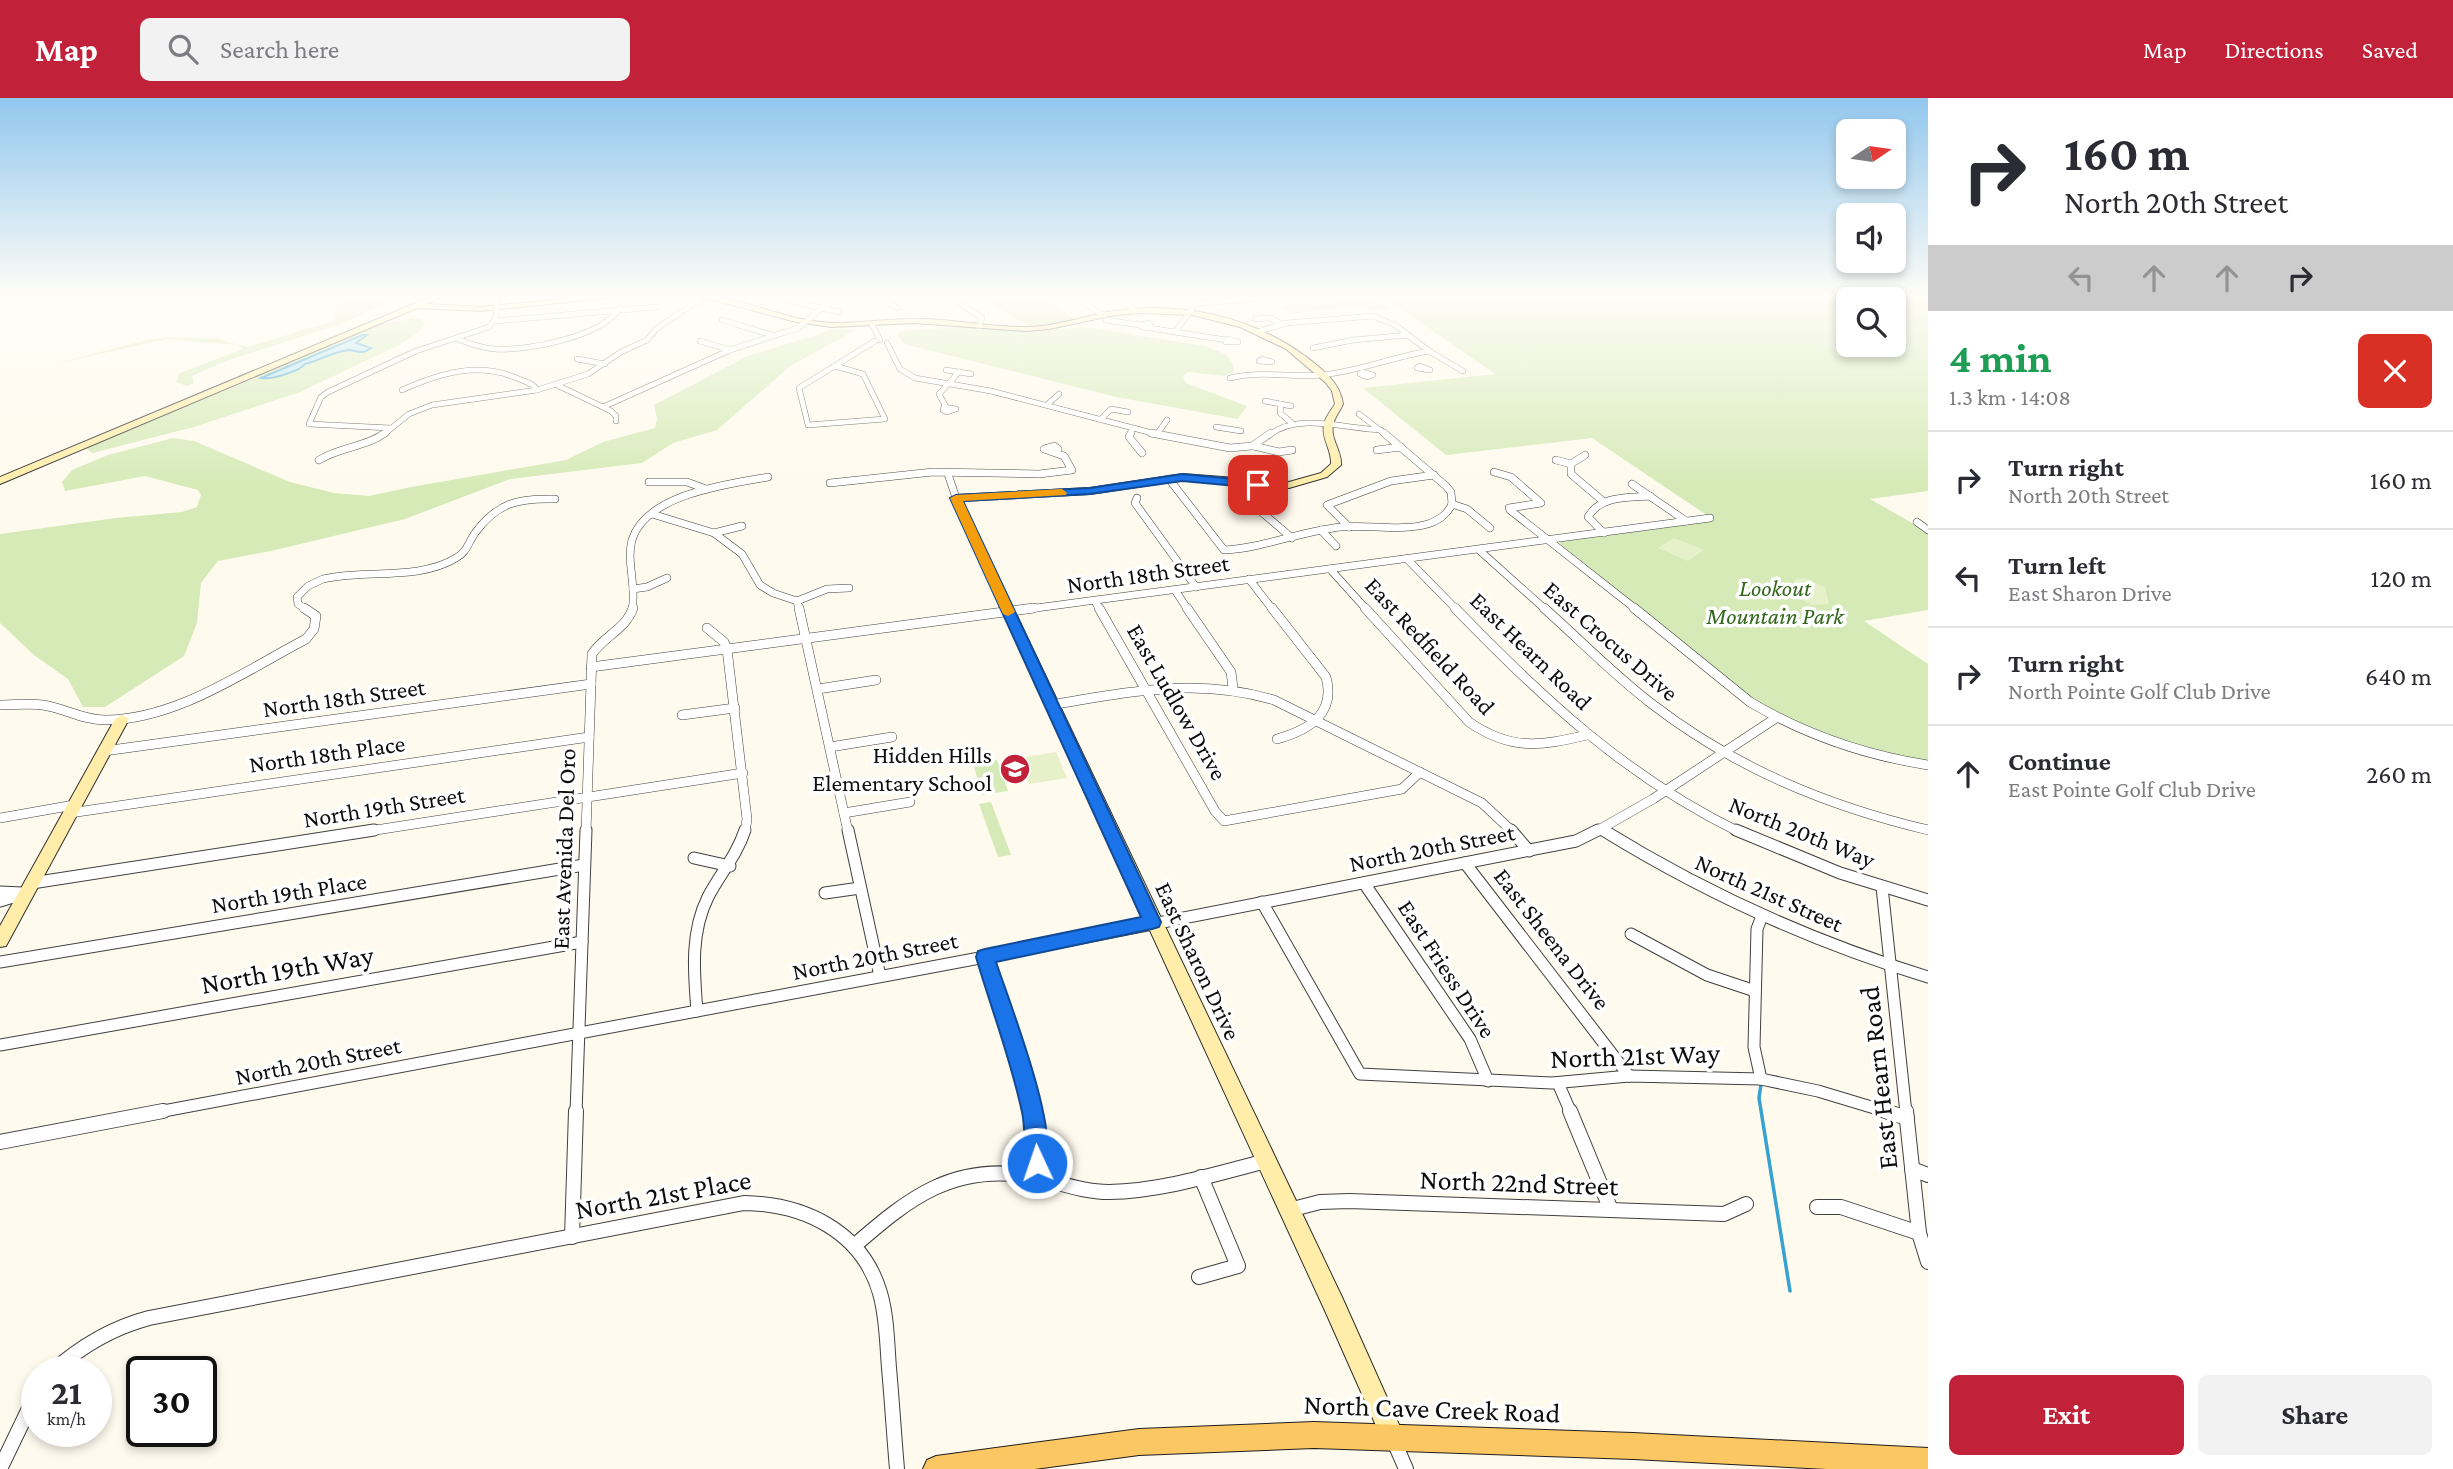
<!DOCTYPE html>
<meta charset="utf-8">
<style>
body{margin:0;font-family:"Crimson Pro",serif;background:#f2f2f3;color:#2b2b33;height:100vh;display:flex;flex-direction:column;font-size:26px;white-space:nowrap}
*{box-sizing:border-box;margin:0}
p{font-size:23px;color:#7c7c81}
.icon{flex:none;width:38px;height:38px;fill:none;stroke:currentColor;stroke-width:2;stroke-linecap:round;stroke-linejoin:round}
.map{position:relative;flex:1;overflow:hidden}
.panel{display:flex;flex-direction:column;background:#fff;width:525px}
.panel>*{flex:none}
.guide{background:#fff;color:#2b2b33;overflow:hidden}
.needle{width:46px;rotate:77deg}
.fabs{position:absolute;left:1836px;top:21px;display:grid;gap:14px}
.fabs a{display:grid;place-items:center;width:70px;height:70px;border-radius:10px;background:#fff;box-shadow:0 4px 10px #0003;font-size:35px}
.speed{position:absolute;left:21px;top:1258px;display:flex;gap:14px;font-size:35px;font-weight:700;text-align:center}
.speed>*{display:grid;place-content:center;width:91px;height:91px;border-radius:50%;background:#fff;box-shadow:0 4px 10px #0003;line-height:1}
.speed small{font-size:18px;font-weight:400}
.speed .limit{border:4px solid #111;border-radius:10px;background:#fff;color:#111}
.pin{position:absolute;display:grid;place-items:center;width:60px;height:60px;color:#fff;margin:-30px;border-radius:14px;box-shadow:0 4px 10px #0006}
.me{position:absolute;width:77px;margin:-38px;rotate:357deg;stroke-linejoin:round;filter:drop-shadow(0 0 5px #0008)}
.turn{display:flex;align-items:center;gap:24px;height:147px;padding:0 21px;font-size:32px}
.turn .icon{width:91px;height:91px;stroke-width:2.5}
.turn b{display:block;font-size:49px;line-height:60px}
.lanes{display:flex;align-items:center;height:66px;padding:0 21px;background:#0003;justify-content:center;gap:35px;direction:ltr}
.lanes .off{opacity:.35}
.round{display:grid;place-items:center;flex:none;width:74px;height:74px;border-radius:10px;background:#f2f2f3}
.head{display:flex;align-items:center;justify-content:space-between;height:119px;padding:0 21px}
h1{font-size:42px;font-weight:700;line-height:52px;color:#1e9e55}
.button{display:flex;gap:14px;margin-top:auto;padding:14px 21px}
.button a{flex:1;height:80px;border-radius:10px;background:#c12239;color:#fff;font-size:28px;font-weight:700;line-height:80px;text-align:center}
.button a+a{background:#f2f2f3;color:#2b2b33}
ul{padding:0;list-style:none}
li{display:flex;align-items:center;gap:21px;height:98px;padding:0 21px;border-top:2px solid #e1e1e2}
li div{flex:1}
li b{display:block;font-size:26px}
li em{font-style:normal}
header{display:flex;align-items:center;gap:42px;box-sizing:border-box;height:98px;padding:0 35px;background:#c12239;color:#fff}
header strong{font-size:33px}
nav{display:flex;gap:38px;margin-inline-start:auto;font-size:24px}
.search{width:490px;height:63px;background:#f2f2f3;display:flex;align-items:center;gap:18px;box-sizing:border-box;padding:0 24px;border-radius:10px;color:#7c7c81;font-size:26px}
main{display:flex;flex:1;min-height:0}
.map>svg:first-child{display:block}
.green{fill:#d6eab7;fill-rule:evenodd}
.pitch{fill:#e7f1c9}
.water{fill:#b1e4f7;stroke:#37a2d0;stroke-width:2}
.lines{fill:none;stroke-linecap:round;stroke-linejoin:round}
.stream{stroke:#37a2d0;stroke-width:3.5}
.street-far4-casing{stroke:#404040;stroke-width:6}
.street-far3-casing{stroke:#404040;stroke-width:8}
.street-far2-casing{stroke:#404040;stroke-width:10}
.street-far1-casing{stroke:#404040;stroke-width:13}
.street-casing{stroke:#404040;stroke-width:16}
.secondary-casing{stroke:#2f2f2f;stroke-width:2}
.primary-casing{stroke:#1e1e1e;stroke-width:2}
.street-far4{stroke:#fff;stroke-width:5}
.street-far3{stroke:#fff;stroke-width:7}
.street-far2{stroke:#fff;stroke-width:9}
.street-far1{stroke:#fff;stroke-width:11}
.street{stroke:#fff;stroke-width:14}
.secondary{fill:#ffeda9;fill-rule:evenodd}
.primary{fill:#fbc762;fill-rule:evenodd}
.route{fill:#1a73e8;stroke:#114b97;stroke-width:2}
.slow{fill:#f59e0b}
.labels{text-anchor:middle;stroke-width:7;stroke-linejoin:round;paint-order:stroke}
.street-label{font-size:24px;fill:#0d0d0d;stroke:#fff}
.park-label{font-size:24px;font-style:italic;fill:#33671c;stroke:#fff}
.poi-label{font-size:24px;fill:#0d0d0d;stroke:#fff;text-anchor:end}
.near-street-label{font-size:28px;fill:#0d0d0d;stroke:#fff}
</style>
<header>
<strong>Map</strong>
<div class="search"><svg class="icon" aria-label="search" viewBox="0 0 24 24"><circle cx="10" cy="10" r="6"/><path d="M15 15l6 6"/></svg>Search here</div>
<nav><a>Map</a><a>Directions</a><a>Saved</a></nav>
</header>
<main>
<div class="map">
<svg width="1928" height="1371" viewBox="0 0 1928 1371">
<rect width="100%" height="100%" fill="#fffaee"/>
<g class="green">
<path d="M344,197H403L346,224L226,263L192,278L194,285L187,288L176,284L180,275L243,251L237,247L167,241L58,265L147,242L172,239L217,241L247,249L334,223L335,213Z"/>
<path d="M976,197H1042L1076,222L1031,229Z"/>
<path d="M1381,197H1928V393L1870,401L1928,434V512L1864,523L1928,566V663L1857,649L1795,625L1750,599L1560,446L1561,443L1714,422L1592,340L1446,357L1363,290L1495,276ZM1848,201H1894V247H1848Z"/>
<path d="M1367,202L1373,205L1382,204L1393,211L1371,213L1362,208L1289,216L1282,208Z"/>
<path d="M413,220L421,221L424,225L419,234L399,247L300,294L194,329L92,355L86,350L378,227Z"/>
<path d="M961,229L1028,234L1085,229L1205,248L1226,256L1234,268V274L1223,278L1188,274L1183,278L1186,285L1247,308L1238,321L1116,299L904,246L898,238L900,233Z"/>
<path d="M835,231L855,232L789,269L717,332L673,345L642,365L510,381L405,421L271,453L218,463L201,485L197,525L184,558L105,609H83L68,581L34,557L0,525V436L116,420L182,414L197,409L201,397L198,392L145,378L65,393L62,384L72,372L108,357L173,340L194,343L290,384L334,395L369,398L411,389L566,362L603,344L655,330L657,321L654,307L748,258Z"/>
<path d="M997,662L1008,693L982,697L973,665Z"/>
<path d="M991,704L1011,757L998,759L979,706Z"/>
</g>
<g class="pitch">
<path d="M1674,440L1704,452L1688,463L1658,450Z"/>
<path d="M1804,480L1825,489L1829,506L1812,507L1799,500L1797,495L1800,492L1794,485L1795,482Z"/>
<path d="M1056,654L1067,680L1029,686L1019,660Z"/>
</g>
<path class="water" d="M362,237H367L356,245L371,250C362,257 359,253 350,252C337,252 318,263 305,266C300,273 271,282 261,280Z"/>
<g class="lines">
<path class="stream" d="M1761,986L1759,1000L1790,1193"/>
<g class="street-far4-casing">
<g id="street-far4">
<path d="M886,197L891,207L898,210"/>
<path d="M948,197L982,220L979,228"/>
<path d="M1069,197L1103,217"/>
<path d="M1120,197L1135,213"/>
<path d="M481,199L497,197"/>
<path d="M1074,201L1092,197"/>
<path d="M787,202L839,214"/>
<path d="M698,203L701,205L690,206Z"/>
<path d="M1255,221L1270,220L1282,226"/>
<path d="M722,222L772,237"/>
<path d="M1106,222L1140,227"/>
<path d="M495,223L656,209"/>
<path d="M872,226L880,242"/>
<path d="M1151,229L1149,225L1140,227L1143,229L1226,242"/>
<path d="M1176,233L1195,206L1291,197"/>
<path d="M1257,234L1287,225L1373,218L1395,227L1429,253L1463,273"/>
<path d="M458,241C470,246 482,250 495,251C528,253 601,239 620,210"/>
<path d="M1228,241L1238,244H1226Z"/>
<path d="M700,243L730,252"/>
<path d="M887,245L900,271L915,280L991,293L1160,337"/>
<path d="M1313,250L1353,242L1408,237"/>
<path d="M577,261L605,266"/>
<path d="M1262,261L1272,264L1259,263Z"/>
<path d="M835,268L863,276L885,321L808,327L799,290L875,243"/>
<path d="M1420,268L1430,272L1417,270Z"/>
<path d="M946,272L971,276"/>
<path d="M1362,274L1373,277L1367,279L1360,276Z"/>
<path d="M1230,280C1261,272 1291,280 1322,277C1359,273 1393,259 1429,253"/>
<path d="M557,287L611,313L616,318V323"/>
<path d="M402,292C440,275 479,263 519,281C526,284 533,285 537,292"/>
<path d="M1265,303L1291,308"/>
<path d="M1281,306L1280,315L1292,325"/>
<path d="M1047,307L1059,296"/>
<path d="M603,309L730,252L798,230L831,203L834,197"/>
<path d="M944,309L956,311L947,314L943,312Z"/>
<path d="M946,309L939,296L959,274"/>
<path d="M1359,316L1386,337"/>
<path d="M1100,322L1111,311L1128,314"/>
<path d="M1216,329L1241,333"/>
<path d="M391,330L309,326L321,299L328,294L416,253L489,229L496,220L497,197"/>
<path d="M1157,336L1167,322"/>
<path d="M383,337L409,316L432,307L537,292L588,276L621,254L647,242L656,231L692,207"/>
<path d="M1130,337L1132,331"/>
<path d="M1269,337C1300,314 1345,331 1381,332"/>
</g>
</g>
<g class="street-far3-casing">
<g id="street-far3">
<path d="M1131,335L1129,339L1142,355"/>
<path d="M1151,335L1230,350L1252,348L1271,335"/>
<path d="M1384,335L1446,388L1451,394L1452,406"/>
<path d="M1254,348L1279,354L1292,352"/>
<path d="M1377,352L1401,349"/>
<path d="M1585,357L1571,366V376L1604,404"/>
<path d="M319,362C339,349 366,349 385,335"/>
<path d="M1556,362L1571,366"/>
<path d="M1494,374L1511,379L1541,405L1509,410L1510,412L1637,512"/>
<path d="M948,376L956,400"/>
<path d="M1169,381L1224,452C1264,450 1301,433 1341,429C1370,426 1399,434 1428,426C1439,422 1447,417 1452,406"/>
<path d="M649,384H687L706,391"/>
<path d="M830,385L933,374L1039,376L1072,372L1064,358L1044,351L1054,348L1058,351L1056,354"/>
<path d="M1632,386L1686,423"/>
<path d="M1251,397L1258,411L1292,440"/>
<path d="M1137,400L1135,405L1196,489"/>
<path d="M1452,406L1467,411L1490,430"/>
<path d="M652,416L714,435L742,456L760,487L773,495L797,503"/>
<path d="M1917,424L1928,432"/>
<path d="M1349,429L1327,407L1391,383L1434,377"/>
<path d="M1321,432L1336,448"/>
<path d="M714,435L742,428"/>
<path d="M1604,435L1588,419C1601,397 1627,400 1650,398"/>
<path d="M1479,452L1546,512"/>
<path d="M1407,461L1457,512"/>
<path d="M1330,471L1367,512"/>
<path d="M1249,481L1273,512"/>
<path d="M633,491L647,489L667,480"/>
<path d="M1175,492L1188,512"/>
<path d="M797,503L799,512"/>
<path d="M797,503L827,491L849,490"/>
<path d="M1095,503L1100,512"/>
<path d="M307,512L298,506L297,499L308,488L323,481C365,471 418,483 456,460C467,454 468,445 475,435C498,404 519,400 555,401"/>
<path d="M632,512C637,489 626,464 632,442C646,396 728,386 768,379"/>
<path d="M1021,512L1710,420"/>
</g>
</g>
<g class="street-far2-casing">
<g id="street-far2">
<path d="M799,510L848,734"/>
<path d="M1099,510L1215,713L1224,723L1402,691L1420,674"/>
<path d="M1187,510L1231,574L1233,590"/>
<path d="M1272,510L1326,579C1336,616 1309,632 1277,641"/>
<path d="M1365,510L1469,624C1511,653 1540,648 1587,637"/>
<path d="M1455,510C1542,600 1625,678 1739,734"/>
<path d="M1544,510C1580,542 1614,577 1652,606C1735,670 1827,708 1928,732"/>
<path d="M1634,510L1750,604C1806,637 1864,657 1928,667"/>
<path d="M707,530L724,544L727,551L747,721L745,734"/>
<path d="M591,569L1034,510"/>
<path d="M818,591L876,582"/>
<path d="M0,607C14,607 29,605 43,607C64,610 82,622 105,622C176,622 245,573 306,541L314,531L316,518L304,510"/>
<path d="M1051,607C1129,594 1196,579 1274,602L1482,705L1513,734"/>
<path d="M682,617L735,610"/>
<path d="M830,649L892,639"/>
<path d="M104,653L591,586"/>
<path d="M70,715L589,639"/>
<path d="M844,715L910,704"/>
<path d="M0,720L74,707"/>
<path d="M1601,731L1605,734"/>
<path d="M363,734L743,675"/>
<path d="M586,734L592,556C604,538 626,531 633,510"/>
<path d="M1595,734L1653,701L1776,620"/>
</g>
</g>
<g class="street-far1-casing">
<g id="street-far1">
<path d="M848,732L880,878"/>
<path d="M1511,732L1529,753"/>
<path d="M1603,732C1705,795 1813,844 1928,879"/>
<path d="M1736,732L1840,775L1928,802"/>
<path d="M694,760L730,768"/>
<path d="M1465,765L1629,978"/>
<path d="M32,785L374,732"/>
<path d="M1364,785L1470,941L1488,983"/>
<path d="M1882,789L1906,1015"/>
<path d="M0,794L22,795"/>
<path d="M825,795L860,790"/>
<path d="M0,803L26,795"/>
<path d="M1262,804L1360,976L1552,985L1629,978L1761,981L1818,993L1891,1015"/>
<path d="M1631,836L1707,877L1755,893"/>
<path d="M985,859L1021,970L1032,1015"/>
<path d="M0,864L584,767"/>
<path d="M697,913C694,875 690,835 708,799C720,776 737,757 745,732"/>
<path d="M0,947L582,844"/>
<path d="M1761,981L1754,949L1757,831L1762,818"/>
<path d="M1558,985L1571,1015"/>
<path d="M153,1015L985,859L1576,743L1598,732"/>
<path d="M576,1015L586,732"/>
</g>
</g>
<g class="street-casing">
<g id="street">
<path d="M1031,1013L1036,1057L1032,1078"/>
<path d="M1570,1013L1611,1112"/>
<path d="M1885,1013L1907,1020"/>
<path d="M1906,1013L1919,1135L1928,1164"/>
<path d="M0,1044L163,1013"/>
<path d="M1912,1071L1928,1077"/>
<path d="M1817,1109H1841L1919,1135"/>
<path d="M1289,1112L1320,1104L1349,1103L1724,1116L1746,1106"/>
<path d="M572,1139L576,1013"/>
<path d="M854,1148C909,1100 953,1065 1030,1078C1056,1083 1081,1094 1109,1094C1162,1093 1215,1076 1266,1063"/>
<path d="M1199,1179L1238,1168L1201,1079"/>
<path d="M52,1274C81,1248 111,1230 149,1220L744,1105C804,1106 862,1133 880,1195C887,1219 887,1245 889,1270C892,1303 894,1337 897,1371"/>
<path d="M1393,1341L1406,1371"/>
<path d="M0,1371L37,1294"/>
</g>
</g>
<g class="secondary-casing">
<g id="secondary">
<path d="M435,197H445L426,206L481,209L604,197H635L481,213L417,210L0,386V379Z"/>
<path d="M694,197C742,197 785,224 834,225C864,225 894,220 924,221C959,222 994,230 1030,229C1058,228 1085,218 1113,213C1179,203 1251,218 1305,258C1322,271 1340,284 1343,306C1340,313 1334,320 1333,327C1330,341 1342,353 1341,367L1327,379L1289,390L1183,382L1090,396L962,403L1342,1199L1405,1340L1401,1348L1393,1352L1385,1348L1326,1215L951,400L956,397L1090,390L1183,376L1289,384L1321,375L1331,366C1332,352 1321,340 1324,327C1325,319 1331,313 1335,306L1332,293L1326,285L1286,251L1240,229L1192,217L1140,215L1115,217L1049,231L1026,233L914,225L831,229L796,224Z"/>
<path d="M122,617L129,621L6,848L0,849V828L115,621Z"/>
</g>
</g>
<g class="primary-casing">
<path id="primary" d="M1314,1324L1633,1335L1928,1350V1371H1827L1633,1361L1314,1350L1139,1357L1035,1371H923L927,1362L936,1358L1139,1331Z"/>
</g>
<use href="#street-far4" class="street-far4"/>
<use href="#street-far3" class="street-far3"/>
<use href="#street-far2" class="street-far2"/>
<use href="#street-far1" class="street-far1"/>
<use href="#street" class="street"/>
<use href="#secondary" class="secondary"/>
<use href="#primary" class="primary"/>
</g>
<linearGradient id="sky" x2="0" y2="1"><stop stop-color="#92c7ee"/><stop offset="0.51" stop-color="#fffdf7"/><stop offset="1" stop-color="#fffdf7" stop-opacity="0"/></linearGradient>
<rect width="1928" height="389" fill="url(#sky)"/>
<path class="route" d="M1182,376L1258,383L1263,387L1258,390L1182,383L1090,396L963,403L1161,824L1159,829L1152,831L996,864C1010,906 1061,1035 1045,1073L1037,1076L1029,1073C1023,1059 1026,1031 1022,1014C1011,962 991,910 976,859L978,853L985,851L1141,819L950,400L956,397L1090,390Z"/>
<path class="slow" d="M1062,391L1067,395L1066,397L963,403L1015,514L1008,518L1003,516L950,400L956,397Z"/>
<defs>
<g id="school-disc" transform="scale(1.575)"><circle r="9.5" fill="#c12239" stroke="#fff"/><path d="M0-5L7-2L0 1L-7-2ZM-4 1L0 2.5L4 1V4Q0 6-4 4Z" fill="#fff"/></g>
</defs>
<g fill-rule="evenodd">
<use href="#school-disc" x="1015" y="671"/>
</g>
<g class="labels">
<g class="street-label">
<text transform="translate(1148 476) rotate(-8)" y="8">North 18th Street</text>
<text transform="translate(1611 543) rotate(41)" y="8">East Crocus Drive</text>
<text transform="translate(1430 548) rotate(47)" y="8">East Redfield Road</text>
<text transform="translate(1531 553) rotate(44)" y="8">East Hearn Road</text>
<text transform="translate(344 600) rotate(-8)" y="8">North 18th Street</text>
<text transform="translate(1177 604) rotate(60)" y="8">East Ludlow Drive</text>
<text transform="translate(327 656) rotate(-8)" y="8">North 18th Place</text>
<text transform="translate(384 709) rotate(-9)" y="8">North 19th Street</text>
<text transform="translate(1802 734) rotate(22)" y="8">North 20th Way</text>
<text transform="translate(1432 750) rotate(-11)" y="8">North 20th Street</text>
<text transform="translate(564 751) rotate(-88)" y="8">East Avenida Del Oro</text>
<text transform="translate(289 795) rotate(-9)" y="8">North 19th Place</text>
<text transform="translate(1769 795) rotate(24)" y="8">North 21st Street</text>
<text transform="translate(1552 841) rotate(52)" y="8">East Sheena Drive</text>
<text transform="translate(875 858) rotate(-11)" y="8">North 20th Street</text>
<text transform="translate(1198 863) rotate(65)" y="8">East Sharon Drive</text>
<text transform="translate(1447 871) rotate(57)" y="8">East Friess Drive</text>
<text transform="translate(318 963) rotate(-11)" y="8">North 20th Street</text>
</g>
<g class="park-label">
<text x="1775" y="498">Lookout<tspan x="1775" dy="28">Mountain Park</tspan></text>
</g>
<g class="poi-label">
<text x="992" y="665">Hidden Hills<tspan x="992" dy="28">Elementary School</tspan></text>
</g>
<g class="near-street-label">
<text transform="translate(287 871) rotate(-10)" y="10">North 19th Way</text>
<text transform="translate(1635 957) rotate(-2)" y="10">North 21st Way</text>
<text transform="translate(1878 980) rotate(-96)" y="10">East Hearn Road</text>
<text transform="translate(1519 1084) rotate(2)" y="10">North 22nd Street</text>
<text transform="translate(663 1096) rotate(-10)" y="10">North 21st Place</text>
<text transform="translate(1432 1310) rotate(2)" y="10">North Cave Creek Road</text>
</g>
</g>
</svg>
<div class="fabs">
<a><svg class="needle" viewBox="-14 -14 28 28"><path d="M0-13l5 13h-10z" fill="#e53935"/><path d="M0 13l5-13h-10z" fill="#7c7c81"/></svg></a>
<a><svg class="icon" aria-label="sound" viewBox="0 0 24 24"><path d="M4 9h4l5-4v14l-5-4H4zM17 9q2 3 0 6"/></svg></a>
<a><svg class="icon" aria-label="search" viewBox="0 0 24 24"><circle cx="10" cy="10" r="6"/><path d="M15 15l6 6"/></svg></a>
</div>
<div class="speed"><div>21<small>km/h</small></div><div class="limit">30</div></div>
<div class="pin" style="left:1258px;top:387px;background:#d93025"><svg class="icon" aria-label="arrive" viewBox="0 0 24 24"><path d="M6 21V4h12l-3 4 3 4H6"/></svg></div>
<svg class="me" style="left:1037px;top:1065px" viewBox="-20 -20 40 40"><circle r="17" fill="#1a73e8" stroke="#fff" stroke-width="3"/><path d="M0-11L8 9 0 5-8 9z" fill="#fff"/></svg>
</div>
<section class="panel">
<div class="guide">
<div class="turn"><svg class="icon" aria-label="right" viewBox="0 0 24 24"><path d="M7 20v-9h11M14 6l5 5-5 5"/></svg><div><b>160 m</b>North 20th Street</div></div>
<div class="lanes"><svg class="icon off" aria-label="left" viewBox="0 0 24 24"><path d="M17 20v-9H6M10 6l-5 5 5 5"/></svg><svg class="icon off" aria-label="ahead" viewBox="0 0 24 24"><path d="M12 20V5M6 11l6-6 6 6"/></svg><svg class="icon off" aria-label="ahead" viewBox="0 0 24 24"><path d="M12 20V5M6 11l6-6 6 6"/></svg><svg class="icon" aria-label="right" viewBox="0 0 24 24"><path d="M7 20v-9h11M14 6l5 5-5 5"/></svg></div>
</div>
<div class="head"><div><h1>4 min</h1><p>1.3 km · 14:08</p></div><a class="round" style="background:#d93025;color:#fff"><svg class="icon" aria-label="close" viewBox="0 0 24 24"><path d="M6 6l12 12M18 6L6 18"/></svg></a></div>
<ul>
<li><svg class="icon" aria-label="right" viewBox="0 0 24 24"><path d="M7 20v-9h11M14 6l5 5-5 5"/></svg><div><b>Turn right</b><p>North 20th Street</p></div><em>160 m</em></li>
<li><svg class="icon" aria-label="left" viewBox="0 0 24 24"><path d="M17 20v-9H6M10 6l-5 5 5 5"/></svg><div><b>Turn left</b><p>East Sharon Drive</p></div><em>120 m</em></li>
<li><svg class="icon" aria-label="right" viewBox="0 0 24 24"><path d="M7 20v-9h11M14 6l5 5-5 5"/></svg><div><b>Turn right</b><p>North Pointe Golf Club Drive</p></div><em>640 m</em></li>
<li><svg class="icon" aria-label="ahead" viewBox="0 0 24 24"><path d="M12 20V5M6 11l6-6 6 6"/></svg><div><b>Continue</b><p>East Pointe Golf Club Drive</p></div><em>260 m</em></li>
</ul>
<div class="button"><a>Exit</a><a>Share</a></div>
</section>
</main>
